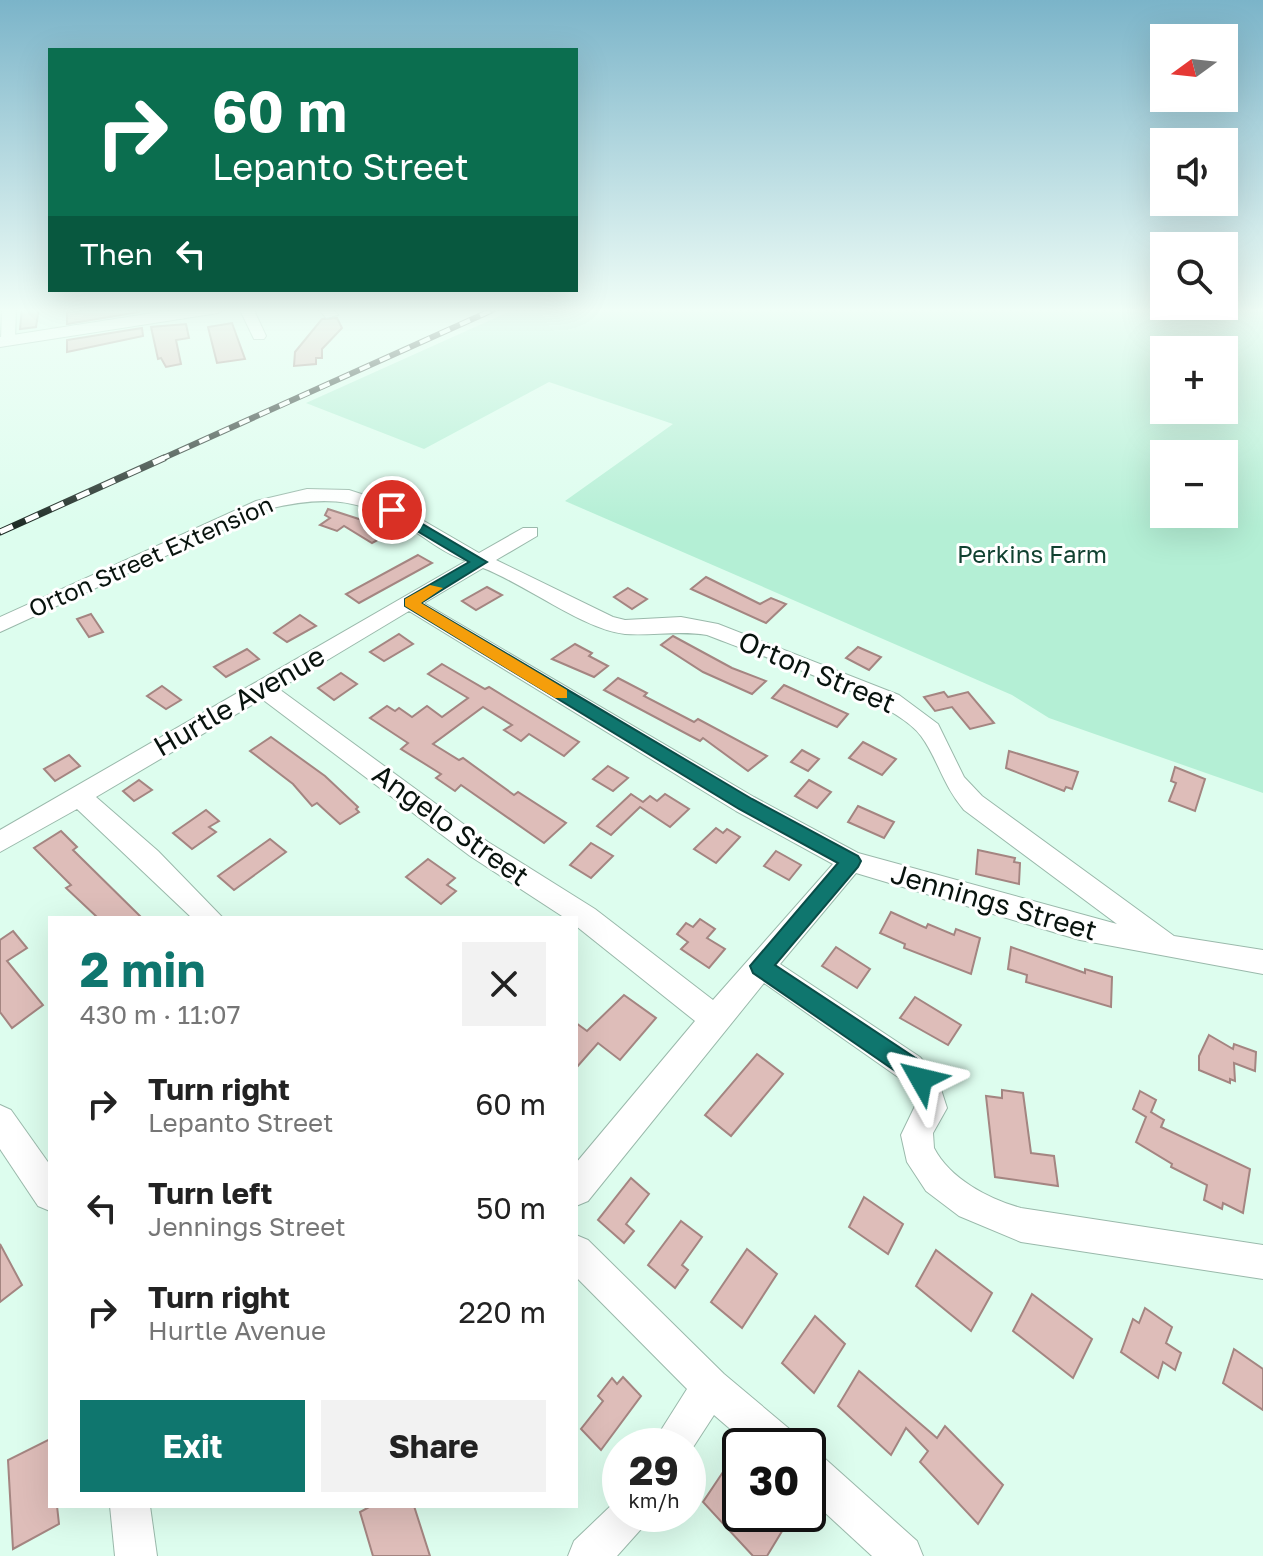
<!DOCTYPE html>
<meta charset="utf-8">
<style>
body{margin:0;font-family:"Golos Text",sans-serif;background:#f2f2f2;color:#222;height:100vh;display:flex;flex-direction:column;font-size:30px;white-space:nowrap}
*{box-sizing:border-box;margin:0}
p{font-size:26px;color:#767676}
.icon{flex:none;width:44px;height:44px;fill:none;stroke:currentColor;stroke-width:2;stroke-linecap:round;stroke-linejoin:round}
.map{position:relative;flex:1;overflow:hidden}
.drawer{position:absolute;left:48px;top:916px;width:530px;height:592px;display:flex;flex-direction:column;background:#fff;border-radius:0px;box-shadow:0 8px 32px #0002}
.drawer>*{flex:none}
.hud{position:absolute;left:48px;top:48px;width:530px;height:244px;border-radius:0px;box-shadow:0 8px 32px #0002;background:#0b6e4f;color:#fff;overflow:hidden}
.needle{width:52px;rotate:255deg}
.controls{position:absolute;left:1150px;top:24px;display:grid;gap:16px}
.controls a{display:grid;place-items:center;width:88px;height:88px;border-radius:0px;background:#fff;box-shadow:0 8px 32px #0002;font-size:40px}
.speed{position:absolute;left:602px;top:1428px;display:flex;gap:16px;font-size:40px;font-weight:700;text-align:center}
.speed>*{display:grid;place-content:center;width:104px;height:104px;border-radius:50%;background:#fff;box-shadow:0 8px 32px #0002;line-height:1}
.speed small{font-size:20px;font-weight:400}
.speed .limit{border:4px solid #111;border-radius:12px;background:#fff;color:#111}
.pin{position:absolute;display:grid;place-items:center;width:68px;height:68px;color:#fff;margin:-34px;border:4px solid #fff;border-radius:50%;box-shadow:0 2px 8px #0007}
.me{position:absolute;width:88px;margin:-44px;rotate:307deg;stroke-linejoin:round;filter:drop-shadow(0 0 6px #0008)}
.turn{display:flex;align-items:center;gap:28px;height:168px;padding:0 32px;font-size:36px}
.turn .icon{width:104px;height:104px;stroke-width:2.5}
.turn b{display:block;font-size:56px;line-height:68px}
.then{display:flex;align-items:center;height:76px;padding:0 32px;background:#0003;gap:16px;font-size:30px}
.round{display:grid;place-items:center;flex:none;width:84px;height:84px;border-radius:0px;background:#f2f2f2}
.head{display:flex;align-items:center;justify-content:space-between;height:136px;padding:0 32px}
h1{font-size:48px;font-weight:700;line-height:60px;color:#0f766e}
.cta{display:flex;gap:16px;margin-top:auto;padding:16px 32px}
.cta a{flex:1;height:92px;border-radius:0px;background:#0f766e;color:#fff;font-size:32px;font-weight:700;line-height:92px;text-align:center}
.cta a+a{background:#f2f2f2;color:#222}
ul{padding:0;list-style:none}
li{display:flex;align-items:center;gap:24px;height:104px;padding:0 32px}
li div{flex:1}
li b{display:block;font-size:30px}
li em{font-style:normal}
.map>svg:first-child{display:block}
.green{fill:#b4efd5;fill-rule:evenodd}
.building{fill:#debdb9;stroke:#a48581;stroke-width:2}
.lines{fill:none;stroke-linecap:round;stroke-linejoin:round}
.minor-casing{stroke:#9ab9ab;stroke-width:2}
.major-casing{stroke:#9ab9ab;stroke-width:2}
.minor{fill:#fff;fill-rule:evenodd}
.major{fill:#fff;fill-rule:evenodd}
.rail-far1-casing{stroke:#1f2c26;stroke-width:6}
.rail-casing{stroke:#1f2c26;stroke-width:7}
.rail-far1{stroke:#fff;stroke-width:4;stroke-dasharray:11;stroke-linecap:butt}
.rail{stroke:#fff;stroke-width:5;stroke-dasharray:14;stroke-linecap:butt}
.route{fill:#0f766e;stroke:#0a4d48;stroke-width:2}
.slow{fill:#f59e0b}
.labels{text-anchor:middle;stroke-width:6;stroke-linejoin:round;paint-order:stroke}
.far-park-label{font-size:24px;fill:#104130;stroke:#fff}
.far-street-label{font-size:24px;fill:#08130e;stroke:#fff}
.street-label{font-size:28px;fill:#08130e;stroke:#fff}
</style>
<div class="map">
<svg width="1263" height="1556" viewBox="0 0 1263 1556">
<rect width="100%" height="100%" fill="#ddfdee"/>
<path class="green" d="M517,308H1263V793L1049,718L1012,695L565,501L673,424L549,382L424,449L306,403ZM1164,350H1224V410H1164ZM1164,454H1224V514H1164Z"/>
<g class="building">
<path d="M22,308H39L36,327L20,329Z"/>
<path d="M67,308H138L139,312L67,324Z"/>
<path d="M337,318L342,328L322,349V358H316V364L294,366L295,352L322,319Z"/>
<path d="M232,323L245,359L217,363L208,327Z"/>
<path d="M186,324L189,338L176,340L181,364L166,367L161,358L158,359L151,327Z"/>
<path d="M142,328L143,336L67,352V340Z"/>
<path d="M328,509L365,521L387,535L372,543L344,526L337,531L320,525L330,518L325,515Z"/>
<path d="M418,555L432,563L359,603L346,594Z"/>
<path d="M706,577L760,604L771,598L786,604L766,623L691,589Z"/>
<path d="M487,587L502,595L476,610L462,601Z"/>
<path d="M628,588L647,599L632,609L614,597Z"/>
<path d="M91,614L103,632L89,637L77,619Z"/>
<path d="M300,615L316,626L287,642L274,633Z"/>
<path d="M399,634L413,644L384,661L370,652Z"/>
<path d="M673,636L732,668L766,681L752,694L703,672L661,645Z"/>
<path d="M575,644L592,653L589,656L608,666L594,677L552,659Z"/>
<path d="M858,647L881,657L869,670L846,658Z"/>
<path d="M247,649L259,659L226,677L214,667Z"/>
<path d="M442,664L485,689L489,687L579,742L564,756L529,734L521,741L504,730L512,725L483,707L433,744L459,760L463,758L514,795L518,792L566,823L544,843L461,785L455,791L436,778L441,774L401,749L408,743L370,718L387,706L395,711L399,708L412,717L427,706L442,717L468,698L428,674Z"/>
<path d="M341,673L357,684L334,700L318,688Z"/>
<path d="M618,678L647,693L644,696L694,722L698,719L767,756L748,771L703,738L700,741L604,690Z"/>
<path d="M784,685L848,714L837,727L772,698Z"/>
<path d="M162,686L181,700L166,709L147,696Z"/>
<path d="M944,692L948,697L968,692L994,723L970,729L952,707L935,711L924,697Z"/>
<path d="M271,737L325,776L358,807L356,809L359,812L340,824L317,803L312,806L293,784L250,751Z"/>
<path d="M863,742L896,759L882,775L849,758Z"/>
<path d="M802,750L819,759L808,771L791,762Z"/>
<path d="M1009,751L1078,772L1072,789L1066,787L1064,791L1006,768Z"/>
<path d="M69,755L80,766L55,781L44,769Z"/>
<path d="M608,766L628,778L613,791L593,779Z"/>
<path d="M1175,767L1205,779L1195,811L1169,801L1176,783L1171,781Z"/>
<path d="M139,780L152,790L134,801L123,791Z"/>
<path d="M809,780L831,792L817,808L795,796Z"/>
<path d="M631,794L643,802L650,796L657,801L665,794L689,809L670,827L640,807L611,835L597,826Z"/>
<path d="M858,806L894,822L884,838L848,822Z"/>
<path d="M206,810L219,821L209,827L216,832L192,849L173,833Z"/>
<path d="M716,828L723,833L727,829L740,837L716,863L694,849Z"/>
<path d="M61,831L77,847L73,850L142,918H98L66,888L71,885L34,848Z"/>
<path d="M270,839L286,852L234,890L218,876Z"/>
<path d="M591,843L613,856L591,878L570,865Z"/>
<path d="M978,850L1015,858L1014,862L1020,863L1019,884L976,874Z"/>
<path d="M776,851L801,865L789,880L764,866Z"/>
<path d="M428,859L455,878L447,885L456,891L441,904L406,877Z"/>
<path d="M891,912L926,928L928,924L954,935L956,929L980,938L971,974L904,948L905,944L880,933Z"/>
<path d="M700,919L715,929L707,938L725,949L709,968L681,949L688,942L677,934L686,923L693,927Z"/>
<path d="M13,931L27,948L7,961L43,1005L12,1028L0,1012V940Z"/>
<path d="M836,947L870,969L857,988L822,966Z"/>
<path d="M1011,947L1085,973V969L1112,977L1111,1007L1026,982L1027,975L1008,969Z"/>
<path d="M624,995L656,1018L620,1060L598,1043L576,1068V1023L587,1031Z"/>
<path d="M915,997L961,1025L948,1045L900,1018Z"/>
<path d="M1209,1035L1233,1049L1234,1044L1256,1052L1255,1071L1234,1063L1235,1081L1230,1079V1083L1199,1070V1056Z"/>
<path d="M757,1054L783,1074L731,1136L705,1115Z"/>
<path d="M1002,1090L1023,1093L1031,1153L1054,1156L1058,1186L995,1177L986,1096L1002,1098Z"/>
<path d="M1140,1091L1156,1100L1151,1112L1164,1120L1161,1127L1250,1169L1243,1213L1223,1203L1222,1209L1204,1200L1207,1185L1171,1167L1172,1164L1136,1142L1146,1117L1133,1109Z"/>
<path d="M631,1178L649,1194L626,1224L634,1231L624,1243L598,1220Z"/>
<path d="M864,1197L903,1224L888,1254L849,1227Z"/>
<path d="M681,1221L702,1237L682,1265L688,1270L675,1288L648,1265Z"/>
<path d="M0,1244L22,1285L0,1302Z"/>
<path d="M747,1249L777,1274L742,1328L711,1302Z"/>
<path d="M936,1250L992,1293L971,1331L916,1286Z"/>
<path d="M1032,1294L1092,1339L1073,1378L1013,1331Z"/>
<path d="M1145,1308L1172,1327L1166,1343L1181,1353L1175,1370L1163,1362L1158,1378L1121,1352L1133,1319L1139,1323Z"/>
<path d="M815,1316L845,1344L814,1393L782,1363Z"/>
<path d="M1234,1349L1263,1369V1410L1223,1383Z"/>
<path d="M859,1371L937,1438L945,1426L1003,1485L978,1524L920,1462L928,1451L906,1428L891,1455L838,1406Z"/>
<path d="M623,1377L641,1396L601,1450L581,1429L603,1401L598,1396L612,1378L617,1384Z"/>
<path d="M50,1439V1506H57L59,1524L13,1549L8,1460Z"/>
<path d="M729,1463L740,1475V1514H778L787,1523L767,1556H753L703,1502Z"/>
<path d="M371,1506H414L430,1556H373L360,1512Z"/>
</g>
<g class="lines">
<g class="minor-casing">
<g id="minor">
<path d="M2,308H16L15,341L8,345L1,341Z"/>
<path d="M239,308H253L266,336L264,339H254Z"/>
<path d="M318,308H332L338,315L326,318Z"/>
<path d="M307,489L349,490L398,506L479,553L523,528H537V536L496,560L613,617L625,620L681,617L718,624L899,695L938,724L964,777L982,796L1174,936L1263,950V974L1080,940L856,873L780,964L920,1057L937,1077L947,1108L933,1133L934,1148C950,1179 989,1199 1021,1208L1263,1245V1279L1021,1242L959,1216L926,1191L907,1162L901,1135L915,1106L912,1095L898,1077L764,983L588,1201L576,1206V1163L695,1021L576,926V918H565L470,856L262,699L96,797L158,851L223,918H192L77,809L0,852V830L466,561C448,555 432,543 417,533C362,499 330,494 268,509L0,632V617L256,501ZM483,568C525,584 584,630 625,634C653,636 679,630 707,635C754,654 895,699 921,736C938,759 942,784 964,810L1117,924L858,853L754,797L424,603ZM409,611L736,811L833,864L713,1000L595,909L488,842L279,689Z"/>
<path d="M0,1105L11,1110L50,1165V1211L38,1206L0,1149Z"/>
<path d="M576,1235L588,1240L724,1374L793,1432L799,1446H750L714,1415L688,1455V1446H651L687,1389L576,1277Z"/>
<path d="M808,1450L822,1456L917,1541L923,1556H872L808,1497Z"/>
<path d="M620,1497V1514H648L642,1528L617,1556H568L574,1541Z"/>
<path d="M110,1506H150L157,1556H115Z"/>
</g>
</g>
<g class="major-casing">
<path id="major" d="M185,308H226L218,313L0,347V337Z"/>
</g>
<use href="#minor" class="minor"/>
<use href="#major" class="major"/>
<g class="rail-far1-casing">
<path id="rail-far1" d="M159,460L497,308"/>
</g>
<g class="rail-casing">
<path id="rail" d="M0,532L164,458"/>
</g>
<use href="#rail-far1" class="rail-far1"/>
<use href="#rail" class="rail"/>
</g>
<linearGradient id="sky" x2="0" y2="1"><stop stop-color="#7bb4c9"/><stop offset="0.59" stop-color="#f0fef7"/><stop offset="1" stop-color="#f0fef7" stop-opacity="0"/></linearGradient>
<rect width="1263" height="526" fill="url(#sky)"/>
<path class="route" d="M392,506L487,562L421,603L752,799L858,856L861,861L858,867L775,965L917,1059L932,1079L929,1087L921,1090L901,1075L753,973L750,966L838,863L739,809L405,606V599L469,562L387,513L385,510Z"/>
<path class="slow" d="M430,585L443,588L421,603L567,690V698H555L405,606V599Z"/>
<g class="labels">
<g class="far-park-label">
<text x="1032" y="563">Perkins Farm</text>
</g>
<g class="far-street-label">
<text transform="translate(151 557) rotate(-24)" y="8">Orton Street Extension</text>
</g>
<g class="street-label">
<text transform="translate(817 672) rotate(23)" y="10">Orton Street</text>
<text transform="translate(239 701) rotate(-30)" y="10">Hurtle Avenue</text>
<text transform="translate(451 825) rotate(36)" y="10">Angelo Street</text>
<text transform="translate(994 902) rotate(16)" y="10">Jennings Street</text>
</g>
</g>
</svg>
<div class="controls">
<a><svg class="needle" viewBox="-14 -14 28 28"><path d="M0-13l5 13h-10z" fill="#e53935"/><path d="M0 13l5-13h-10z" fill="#767676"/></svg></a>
<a><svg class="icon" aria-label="sound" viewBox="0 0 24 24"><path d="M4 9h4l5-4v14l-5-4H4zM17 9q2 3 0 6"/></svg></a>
<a><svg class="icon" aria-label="search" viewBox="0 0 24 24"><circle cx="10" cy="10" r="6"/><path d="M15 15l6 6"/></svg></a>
<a>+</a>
<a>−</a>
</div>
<div class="speed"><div>29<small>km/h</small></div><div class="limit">30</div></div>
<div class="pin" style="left:392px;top:510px;background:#d93025"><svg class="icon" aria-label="arrive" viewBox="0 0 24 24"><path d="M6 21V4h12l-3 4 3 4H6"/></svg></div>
<svg class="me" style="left:921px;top:1079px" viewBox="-20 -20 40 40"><path d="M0-17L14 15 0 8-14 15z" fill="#0f766e" stroke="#fff" stroke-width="4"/></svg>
<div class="hud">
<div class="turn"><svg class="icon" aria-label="right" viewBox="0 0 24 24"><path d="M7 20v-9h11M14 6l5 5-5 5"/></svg><div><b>60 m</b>Lepanto Street</div></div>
<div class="then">Then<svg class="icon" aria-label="left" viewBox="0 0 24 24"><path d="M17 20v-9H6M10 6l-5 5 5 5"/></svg></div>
</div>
<section class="drawer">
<div class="head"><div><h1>2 min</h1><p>430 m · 11:07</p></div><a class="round"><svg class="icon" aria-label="close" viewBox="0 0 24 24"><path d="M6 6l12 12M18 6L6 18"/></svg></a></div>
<ul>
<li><svg class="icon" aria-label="right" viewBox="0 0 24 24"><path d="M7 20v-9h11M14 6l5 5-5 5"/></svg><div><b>Turn right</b><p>Lepanto Street</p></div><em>60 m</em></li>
<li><svg class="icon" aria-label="left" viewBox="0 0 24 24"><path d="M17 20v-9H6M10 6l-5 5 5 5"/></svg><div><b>Turn left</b><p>Jennings Street</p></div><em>50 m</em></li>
<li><svg class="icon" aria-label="right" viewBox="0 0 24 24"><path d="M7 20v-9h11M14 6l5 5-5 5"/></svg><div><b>Turn right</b><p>Hurtle Avenue</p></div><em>220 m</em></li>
</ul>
<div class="cta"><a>Exit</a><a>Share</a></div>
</section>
</div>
